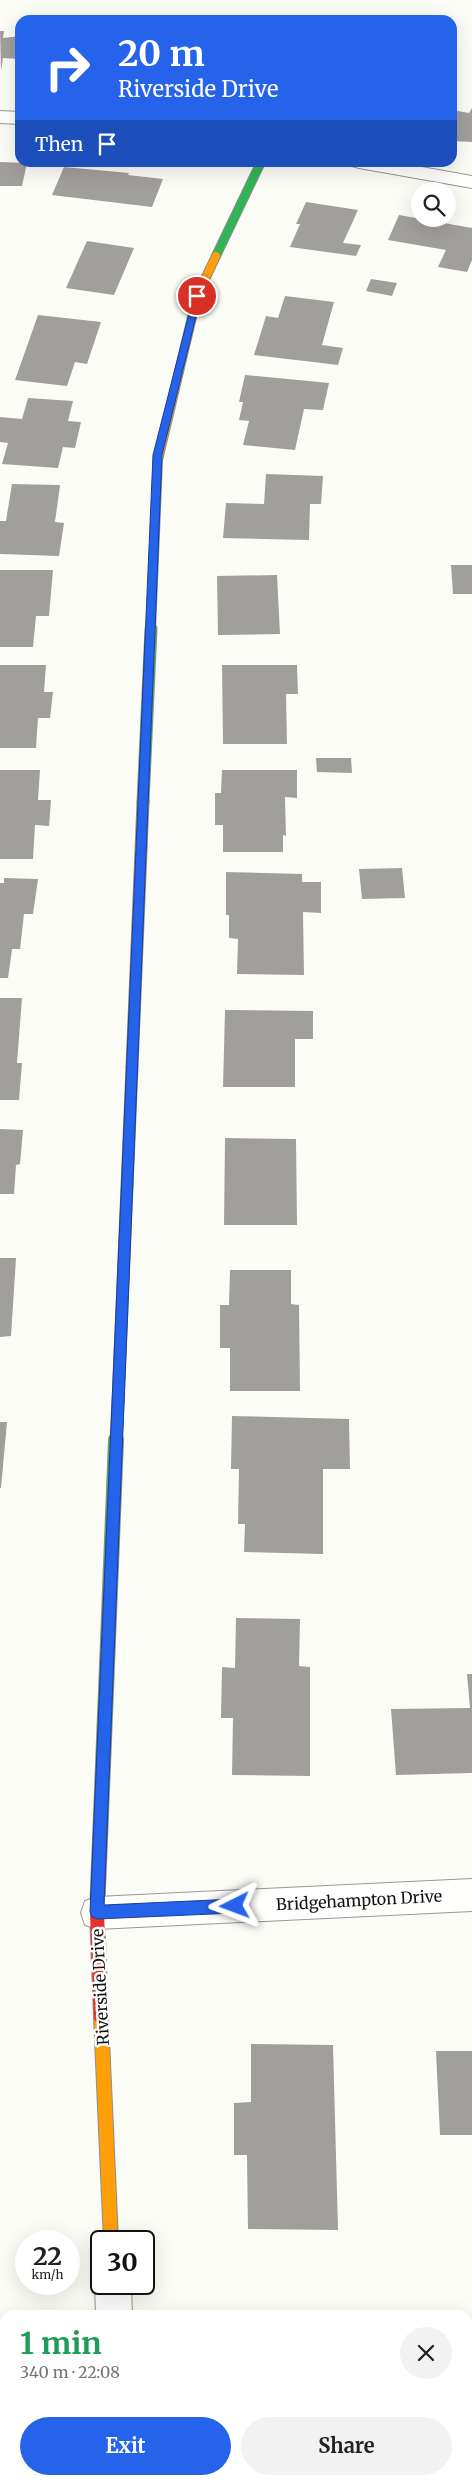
<!DOCTYPE html>
<meta charset="utf-8">
<style>
body{margin:0;font-family:Merriweather,serif;background:#f2f2f2;color:#202124;height:100vh;display:flex;flex-direction:column;font-size:19px;white-space:nowrap}
*{box-sizing:border-box;margin:0}
p{font-size:16px;color:#757577}
.icon{flex:none;width:28px;height:28px;fill:none;stroke:currentColor;stroke-width:2;stroke-linecap:round;stroke-linejoin:round}
.map{position:relative;flex:1;overflow:hidden}
.drawer{position:absolute;left:0px;top:2310px;width:472px;height:175px;display:flex;flex-direction:column;background:#fff;border-radius:15px 15px 0 0;box-shadow:0 5px 20px #0002}
.drawer>*{flex:none}
.top-card{position:absolute;left:15px;top:15px;width:442px;height:152px;border-radius:15px;box-shadow:0 5px 20px #0002;background:#2563eb;color:#fff;overflow:hidden}
.controls{position:absolute;left:411px;top:182px;display:grid;gap:10px}
.controls a{display:grid;place-items:center;width:45px;height:45px;border-radius:50%;background:#fff;box-shadow:0 5px 20px #0002;font-size:25px}
.speed{position:absolute;left:15px;top:2230px;display:flex;gap:10px;font-size:25px;font-weight:700;text-align:center}
.speed>*{display:grid;place-content:center;width:65px;height:65px;border-radius:50%;background:#fff;box-shadow:0 5px 20px #0002;line-height:1}
.speed small{font-size:12px;font-weight:400}
.speed .limit{border:2px solid #111;border-radius:8px;background:#fff;color:#111}
.pin{position:absolute;display:grid;place-items:center;width:42px;height:42px;color:#fff;margin:-21px;border:2px solid #fff;border-radius:50%;box-shadow:0 1px 5px #0007}
.me{position:absolute;width:55px;margin:-28px;rotate:267deg;stroke-linejoin:round;filter:drop-shadow(0 0 4px #0008)}
.turn{display:flex;align-items:center;gap:18px;height:105px;padding:0 20px;font-size:22px}
.turn .icon{width:65px;height:65px;stroke-width:2.5}
.turn b{display:block;font-size:35px;line-height:42px}
.then{display:flex;align-items:center;height:48px;padding:0 20px;background:#0003;gap:10px;font-size:19px}
.round{display:grid;place-items:center;flex:none;width:52px;height:52px;border-radius:26px;background:#f2f2f2}
.summary{display:flex;align-items:center;justify-content:space-between;height:85px;padding:0 20px}
h1{font-size:30px;font-weight:700;line-height:38px;color:#1e9e55}
.action{display:flex;gap:10px;margin-top:auto;padding:10px 20px}
.action a{flex:1;height:58px;border-radius:30px;background:#2563eb;color:#fff;font-size:20px;font-weight:700;line-height:58px;text-align:center}
.action a+a{background:#f2f2f2;color:#202124}
.map>svg:first-child{display:block}
.building{fill:#a19f9c}
.lines{fill:none;stroke-linecap:round;stroke-linejoin:round}
.street-casing{stroke:#979795;stroke-width:2}
.fast-far2-casing{stroke:#8d8d8b;stroke-width:10}
.fast-far1-casing{stroke:#8d8d8b;stroke-width:13}
.fast-casing{stroke:#8d8d8b;stroke-width:16}
.slow-far2-casing{stroke:#8d8d8b;stroke-width:10}
.slow-far1-casing{stroke:#8d8d8b;stroke-width:13}
.slow-casing{stroke:#8d8d8b;stroke-width:16}
.jam-far1-casing{stroke:#8d8d8b;stroke-width:13}
.jam-casing{stroke:#8d8d8b;stroke-width:16}
.street{fill:#fffffe;fill-rule:evenodd}
.fast-far2{stroke:#30b455;stroke-width:8}
.fast-far1{stroke:#30b455;stroke-width:11}
.fast{stroke:#30b455;stroke-width:14}
.slow-far2{stroke:#ff9f0a;stroke-width:8}
.slow-far1{stroke:#ff9f0a;stroke-width:11}
.slow{stroke:#ff9f0a;stroke-width:14}
.jam-far1{stroke:#e5322d;stroke-width:11}
.jam{stroke:#e5322d;stroke-width:14}
.route{fill:#2563eb;stroke:#184099}
.labels{text-anchor:middle;stroke-width:5;stroke-linejoin:round;paint-order:stroke}
.street-label{font-size:16px;fill:#111;stroke:#fff}
</style>
<div class="map">
<svg width="472" height="2485" viewBox="0 0 472 2485">
<rect width="100%" height="100%" fill="#fcfcf7"/>
<g class="building">
<path d="M0,31H4L3,38L20,36V59L3,58L1,71Z"/>
<path d="M472,108V142L452,141V110L469,113Z"/>
<path d="M0,162L27,163L22,186H0Z"/>
<path d="M64,167L129,173L128,175L163,179L152,207L52,195Z"/>
<path d="M306,202L358,210L343,243L361,245L356,256L290,247L300,224H296Z"/>
<path d="M399,215L472,228V260L467,272L438,267L446,250L388,240Z"/>
<path d="M87,241L134,248L114,295L66,288Z"/>
<path d="M371,279L397,283L392,296L366,291Z"/>
<path d="M285,296L334,302L322,345L343,348L338,365L254,355L266,316L278,318Z"/>
<path d="M38,315L101,322L87,364L75,362L67,386L15,380Z"/>
<path d="M245,375L329,383L323,410L304,409L295,450L243,445L249,421L239,420L243,402H239Z"/>
<path d="M28,398L73,401L68,421L81,422L75,448L63,447L58,468L2,464L8,443L0,442V417L22,419Z"/>
<path d="M266,474L323,476L321,504H310L309,540L223,538L226,503L264,504Z"/>
<path d="M12,484L60,485L55,522L64,523L59,556L0,554V521H6Z"/>
<path d="M451,565H472V594H453Z"/>
<path d="M0,570H53L49,616H36L33,647H0Z"/>
<path d="M277,575L280,634L218,635L217,576Z"/>
<path d="M0,665H46L44,692H53L50,718H38L36,748H0Z"/>
<path d="M222,665H297L298,694H286L287,744H223Z"/>
<path d="M316,758H351L352,773L317,772Z"/>
<path d="M0,770H40L38,800H51L49,826L35,825L33,859H0Z"/>
<path d="M222,770H297V798L285,797L286,836L283,835V852H223V825H215V793H221Z"/>
<path d="M402,868L405,898L362,899L359,869Z"/>
<path d="M226,872L302,874V882H321V913L303,912L304,975L237,974L238,939L229,938V915H226Z"/>
<path d="M4,878L38,879L33,914H24L20,949H12L8,978H0V883H4Z"/>
<path d="M0,998H22L17,1063H22L19,1100H0Z"/>
<path d="M225,1010L313,1011V1039H295V1087H223Z"/>
<path d="M0,1129L23,1130L20,1164L16,1165L14,1194H0Z"/>
<path d="M225,1138L296,1139L297,1225H224Z"/>
<path d="M0,1258H16L11,1336L0,1337Z"/>
<path d="M230,1270H291V1304L299,1305L300,1391H230V1348H220V1305H229Z"/>
<path d="M232,1416L349,1419L350,1469H323V1554L244,1552L245,1524H238L239,1469H231Z"/>
<path d="M0,1422H7L1,1488H0Z"/>
<path d="M236,1618L300,1619L299,1666L310,1667V1776L232,1775L233,1718H221L222,1667L235,1668Z"/>
<path d="M467,1674H472V1773L396,1775L391,1709L470,1708Z"/>
<path d="M251,2044L333,2045L338,2230L248,2229L247,2155H234V2103L251,2102Z"/>
<path d="M436,2051H472V2135H440Z"/>
<path d="M254,2480H358L359,2485H255Z"/>
</g>
<g class="lines">
<g class="street-casing">
<g id="street">
<path d="M0,111L20,112V124L0,123Z"/>
<path d="M350,162H394L472,176V188L359,168L352,166Z"/>
<path d="M472,1879V1911L97,1929L85,1925L81,1913L85,1901L97,1897Z"/>
<path d="M100,2271L101,2284H131L132,2315H96L95,2284Z"/>
<rect x="103" y="2480" width="38" height="5"/>
</g>
</g>
<g class="fast-far2-casing">
<g id="fast-far2">
<path d="M216,256L261,162"/>
<path d="M151,630L158,460"/>
</g>
</g>
<g class="fast-far1-casing">
<g id="fast-far1">
<path d="M143,802L151,629"/>
<path d="M116,1441L118,1402"/>
</g>
</g>
<g class="fast-casing">
<path id="fast" d="M101,1815L116,1440"/>
</g>
<g class="slow-far2-casing">
<path id="slow-far2" d="M158,460L197,296L216,256"/>
</g>
<g class="slow-far1-casing">
<path id="slow-far1" d="M132,1067L143,802"/>
</g>
<g class="slow-casing">
<path id="slow" d="M101,2017L111,2241"/>
</g>
<g class="jam-far1-casing">
<path id="jam-far1" d="M118,1402L132,1067"/>
</g>
<g class="jam-casing">
<path id="jam" d="M101,1815L97,1913L101,2017"/>
</g>
<use href="#street" class="street"/>
<use href="#fast-far2" class="fast-far2"/>
<use href="#fast-far1" class="fast-far1"/>
<use href="#fast" class="fast"/>
<use href="#slow-far2" class="slow-far2"/>
<use href="#slow-far1" class="slow-far1"/>
<use href="#slow" class="slow"/>
<use href="#jam-far1" class="jam-far1"/>
<use href="#jam" class="jam"/>
</g>
<path class="route" d="M194,294L201,296L162,455L104,1905L235,1899L240,1901L242,1906L240,1911L235,1913L97,1919L92,1917L90,1912L153,455Z"/>
<g class="labels">
<g class="street-label">
<text transform="translate(359 1900) rotate(-3)" y="6">Bridgehampton Drive</text>
<text transform="translate(100 1987) rotate(-93)" y="6">Riverside Drive</text>
</g>
</g>
</svg>
<div class="controls">
<a><svg class="icon" aria-label="search" viewBox="0 0 24 24"><circle cx="10" cy="10" r="6"/><path d="M15 15l6 6"/></svg></a>
</div>
<div class="speed"><div>22<small>km/h</small></div><div class="limit">30</div></div>
<div class="pin" style="left:197px;top:296px;background:#d93025"><svg class="icon" aria-label="arrive" viewBox="0 0 24 24"><path d="M6 21V4h12l-3 4 3 4H6"/></svg></div>
<svg class="me" style="left:235px;top:1906px" viewBox="-20 -20 40 40"><path d="M0-17L14 15 0 8-14 15z" fill="#2563eb" stroke="#fff" stroke-width="4"/></svg>
<div class="top-card">
<div class="turn"><svg class="icon" aria-label="right" viewBox="0 0 24 24"><path d="M7 20v-9h11M14 6l5 5-5 5"/></svg><div><b>20 m</b>Riverside Drive</div></div>
<div class="then">Then<svg class="icon" aria-label="arrive" viewBox="0 0 24 24"><path d="M6 21V4h12l-3 4 3 4H6"/></svg></div>
</div>
<section class="drawer">
<div class="summary"><div><h1>1 min</h1><p>340 m · 22:08</p></div><a class="round"><svg class="icon" aria-label="close" viewBox="0 0 24 24"><path d="M6 6l12 12M18 6L6 18"/></svg></a></div>
<div class="action"><a>Exit</a><a>Share</a></div>
</section>
</div>
